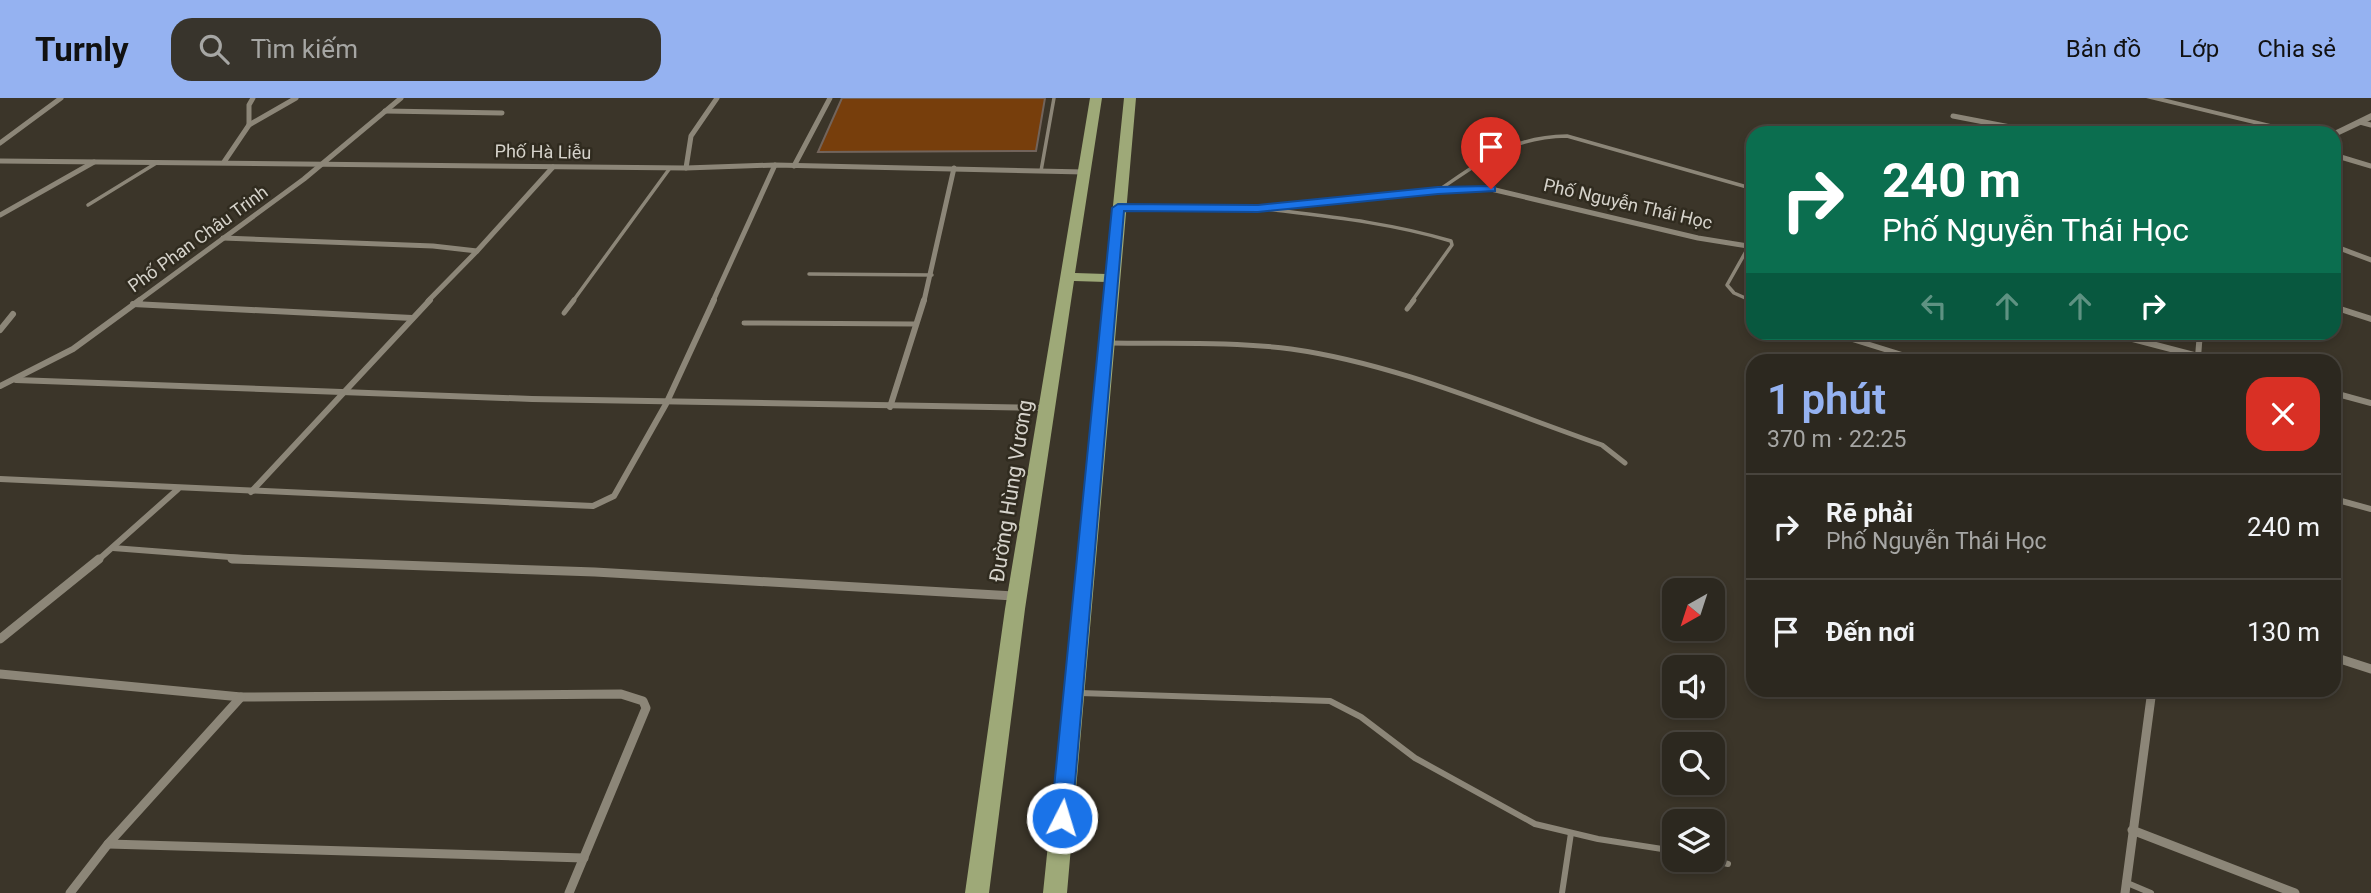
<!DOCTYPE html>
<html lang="vi">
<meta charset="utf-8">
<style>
body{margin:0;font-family:Roboto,sans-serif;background:#38342c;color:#f1f3f6;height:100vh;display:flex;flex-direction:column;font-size:26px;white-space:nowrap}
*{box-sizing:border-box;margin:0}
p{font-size:23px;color:#a6a6a4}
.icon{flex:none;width:38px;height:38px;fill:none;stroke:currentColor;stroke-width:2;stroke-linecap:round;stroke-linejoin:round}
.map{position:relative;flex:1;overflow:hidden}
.panel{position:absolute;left:1746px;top:256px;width:595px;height:343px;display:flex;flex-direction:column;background:#2c281f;border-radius:21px;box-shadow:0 4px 10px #0003,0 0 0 2px #48443d}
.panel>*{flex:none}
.banner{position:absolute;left:1746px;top:28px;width:595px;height:214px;border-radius:21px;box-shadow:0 4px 10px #0003,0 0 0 2px #48443d;background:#0b6e4f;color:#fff;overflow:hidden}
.needle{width:46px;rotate:219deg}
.tools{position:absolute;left:1662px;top:480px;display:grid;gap:14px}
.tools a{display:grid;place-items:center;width:63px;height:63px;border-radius:14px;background:#2c281f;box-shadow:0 4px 10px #0003,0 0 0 2px #48443d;font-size:35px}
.pin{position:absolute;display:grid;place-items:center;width:60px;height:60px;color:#fff;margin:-72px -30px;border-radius:50% 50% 50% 0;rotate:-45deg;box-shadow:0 0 7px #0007}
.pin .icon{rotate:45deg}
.me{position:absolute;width:77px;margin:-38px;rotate:5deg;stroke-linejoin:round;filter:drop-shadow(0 0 5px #0008)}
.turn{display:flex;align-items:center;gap:24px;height:147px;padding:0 21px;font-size:32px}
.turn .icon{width:91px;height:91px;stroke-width:2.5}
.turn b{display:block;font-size:49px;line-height:60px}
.lanes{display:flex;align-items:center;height:66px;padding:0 21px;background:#0003;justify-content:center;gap:35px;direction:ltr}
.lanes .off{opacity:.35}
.round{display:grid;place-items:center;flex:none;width:74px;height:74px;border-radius:21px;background:#38342c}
.head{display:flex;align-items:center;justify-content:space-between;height:119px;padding:0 21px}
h1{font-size:42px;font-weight:600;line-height:52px;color:#95b2f1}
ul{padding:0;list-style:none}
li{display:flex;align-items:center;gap:21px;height:105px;padding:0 21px;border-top:2px solid #48443d}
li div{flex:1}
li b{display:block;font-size:26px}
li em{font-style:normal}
header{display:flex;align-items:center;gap:42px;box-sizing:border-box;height:98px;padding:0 35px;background:#95b2f1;color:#111}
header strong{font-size:33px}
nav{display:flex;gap:38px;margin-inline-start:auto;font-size:24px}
.search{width:490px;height:63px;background:#38342c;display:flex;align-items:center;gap:18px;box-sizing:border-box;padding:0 24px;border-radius:21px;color:#a6a6a4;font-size:26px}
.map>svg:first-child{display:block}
.building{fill:#773e0c;stroke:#72645b;stroke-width:2}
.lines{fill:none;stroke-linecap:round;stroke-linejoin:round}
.lane-far2{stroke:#8c8678;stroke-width:3.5}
.lane-far1{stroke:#8c8678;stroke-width:5}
.lane{stroke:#8c8678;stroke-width:6}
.street-far2{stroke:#8c8678;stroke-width:5}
.street-far1{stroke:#8c8678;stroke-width:6}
.street{stroke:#8c8678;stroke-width:9}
.secondary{fill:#8c8678;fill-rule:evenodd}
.primary{fill:#9ea978;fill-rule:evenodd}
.route{fill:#1a73e8;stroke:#114b97;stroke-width:2}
.labels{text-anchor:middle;stroke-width:5;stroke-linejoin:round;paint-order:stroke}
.far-street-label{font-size:18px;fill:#d6d3cb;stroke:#302b1f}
.street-label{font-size:21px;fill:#d6d3cb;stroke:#302b1f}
</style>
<header>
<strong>Turnly</strong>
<div class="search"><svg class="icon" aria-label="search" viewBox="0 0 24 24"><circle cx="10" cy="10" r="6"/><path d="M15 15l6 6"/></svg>Tìm kiếm</div>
<nav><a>Bản đồ</a><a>Lớp</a><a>Chia sẻ</a></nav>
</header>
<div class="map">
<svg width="2371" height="795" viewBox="0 0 2371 795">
<rect width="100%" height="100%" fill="#3b3529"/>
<path class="building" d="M842,0H1045L1036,53L818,54Z"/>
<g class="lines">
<g class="lane-far2">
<path d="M1041,73L1054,0"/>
<path d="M1439,92C1483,62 1511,39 1567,38L1754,91"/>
<path d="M88,107L158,64"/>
<path d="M1258,110C1323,118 1388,124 1451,143L1452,147L1412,203"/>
<path d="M1749,148L1727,187L1734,195L1752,203"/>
<path d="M809,176L932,177"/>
<path d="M573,203L670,70"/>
</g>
<g class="lane-far1">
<path d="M1749,202L1754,204"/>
<path d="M1407,211L1414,202"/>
<path d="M564,215L574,202"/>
<path d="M744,225L914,226"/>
<path d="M1829,234L1919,262"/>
<path d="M1110,245C1170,246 1231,243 1291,251C1398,266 1501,312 1602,347L1625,365"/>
</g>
<g class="lane">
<path d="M1080,595L1330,603L1361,619L1415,660L1535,726L1598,741L1675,753"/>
<path d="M1709,761L1728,766"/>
<path d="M2125,784L2151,795"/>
<path d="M1562,795L1571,735"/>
</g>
<g class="street-far2">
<path d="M385,13L502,15"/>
<path d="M1953,18L2041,35"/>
<path d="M2360,24L2371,27"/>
<path d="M249,27L296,0"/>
<path d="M0,45L61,0"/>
<path d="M2334,57L2371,68"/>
<path d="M0,63L686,70L775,67L1084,74"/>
<path d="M224,64L249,27V7L253,0"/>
<path d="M794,68L830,0"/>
<path d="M686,70L691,38L717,0"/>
<path d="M1118,110H1258L1439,92L1491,91L1698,140L1754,149"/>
<path d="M0,117L94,64"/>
<path d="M223,140L433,148L477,153L428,203"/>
<path d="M2334,148L2371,162"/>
<path d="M477,153L553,69"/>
<path d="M138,203L304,81L401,0"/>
<path d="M713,203L775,67"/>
<path d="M924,203L954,70"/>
</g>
<g class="street-far1">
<path d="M133,206L412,220"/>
<path d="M2334,209L2371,221"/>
<path d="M0,232L13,216"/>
<path d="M2106,234L2213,262"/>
<path d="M2198,259L2200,234"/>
<path d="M16,282L532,301L1047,310"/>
<path d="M0,288L73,251L140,202"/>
<path d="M2334,295L2371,305"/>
<path d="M890,309L924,202"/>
<path d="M0,381L593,408L614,398L666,306L714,202"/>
<path d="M251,394L430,202"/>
<path d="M2334,401L2371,411"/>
<path d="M113,450L282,463"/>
<path d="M97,463L178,391"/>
</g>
<g class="street">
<path d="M232,461L595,474L1014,498"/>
<path d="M0,541L99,461"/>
<path d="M2334,559L2371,571"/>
<path d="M0,576L241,599L621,596L643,603L646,610L569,795"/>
<path d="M2132,732L2295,795"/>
<path d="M108,746L584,760"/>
<path d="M70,795L108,746L241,599"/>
<path d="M2125,795L2152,592"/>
</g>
<g class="secondary">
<path d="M2146,0H2163L2308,35H2291Z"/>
<path d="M2371,15V22L2337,38L2330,35Z"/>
</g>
<path class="primary" d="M1090,0H1102L1075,175L1106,176L1124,0H1136L1067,795H1043L1106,184L1074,183L1025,511L989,795H965L1005,511Z"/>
</g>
<path class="route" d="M1491,88L1495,89V93L1438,96L1258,114L1124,113L1072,720L1069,726L1062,729L1054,726L1051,720L1112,110L1118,106L1258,107L1438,89Z"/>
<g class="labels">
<g class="far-street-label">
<text transform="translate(543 54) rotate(1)" y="6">Phố Hà Liễu</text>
<text transform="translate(1628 106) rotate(13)" y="6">Phố Nguyễn Thái Học</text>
<text transform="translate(198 141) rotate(-36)" y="6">Phố Phan Châu Trinh</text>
</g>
<g class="street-label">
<text transform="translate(1011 393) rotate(-81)" y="7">Đường Hùng Vương</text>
</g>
</g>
</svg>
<div class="tools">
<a><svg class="needle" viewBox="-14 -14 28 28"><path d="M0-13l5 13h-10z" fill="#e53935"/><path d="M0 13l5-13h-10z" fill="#a6a6a4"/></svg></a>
<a><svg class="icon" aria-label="sound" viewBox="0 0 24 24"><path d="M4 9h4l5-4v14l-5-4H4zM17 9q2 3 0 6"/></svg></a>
<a><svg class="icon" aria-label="search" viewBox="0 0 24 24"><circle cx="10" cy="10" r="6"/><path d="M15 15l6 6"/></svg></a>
<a><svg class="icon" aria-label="layers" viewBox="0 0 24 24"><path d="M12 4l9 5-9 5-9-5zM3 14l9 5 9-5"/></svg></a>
</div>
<div class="pin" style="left:1491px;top:91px;background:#d93025"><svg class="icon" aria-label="arrive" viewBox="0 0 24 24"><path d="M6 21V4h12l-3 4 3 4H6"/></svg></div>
<svg class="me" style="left:1062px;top:720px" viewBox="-20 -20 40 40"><circle r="17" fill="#1a73e8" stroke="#fff" stroke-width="3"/><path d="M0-11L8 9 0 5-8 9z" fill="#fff"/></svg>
<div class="banner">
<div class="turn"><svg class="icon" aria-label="right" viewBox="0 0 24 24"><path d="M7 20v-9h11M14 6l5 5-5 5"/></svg><div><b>240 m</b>Phố Nguyễn Thái Học</div></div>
<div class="lanes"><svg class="icon off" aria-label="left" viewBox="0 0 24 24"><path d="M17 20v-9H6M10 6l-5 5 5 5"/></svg><svg class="icon off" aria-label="ahead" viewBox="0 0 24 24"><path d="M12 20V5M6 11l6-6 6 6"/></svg><svg class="icon off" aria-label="ahead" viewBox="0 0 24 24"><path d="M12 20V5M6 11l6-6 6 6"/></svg><svg class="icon" aria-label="right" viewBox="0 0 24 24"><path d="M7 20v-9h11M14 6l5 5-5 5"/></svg></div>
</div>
<section class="panel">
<div class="head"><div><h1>1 phút</h1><p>370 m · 22:25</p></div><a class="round" style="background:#d93025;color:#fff"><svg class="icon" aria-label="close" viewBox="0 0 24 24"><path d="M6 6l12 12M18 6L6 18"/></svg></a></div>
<ul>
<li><svg class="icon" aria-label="right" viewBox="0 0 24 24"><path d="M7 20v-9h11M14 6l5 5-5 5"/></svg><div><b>Rẽ phải</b><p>Phố Nguyễn Thái Học</p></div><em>240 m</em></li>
<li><svg class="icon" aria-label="arrive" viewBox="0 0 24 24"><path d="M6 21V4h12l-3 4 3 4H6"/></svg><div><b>Đến nơi</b></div><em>130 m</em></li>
</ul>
</section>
</div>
